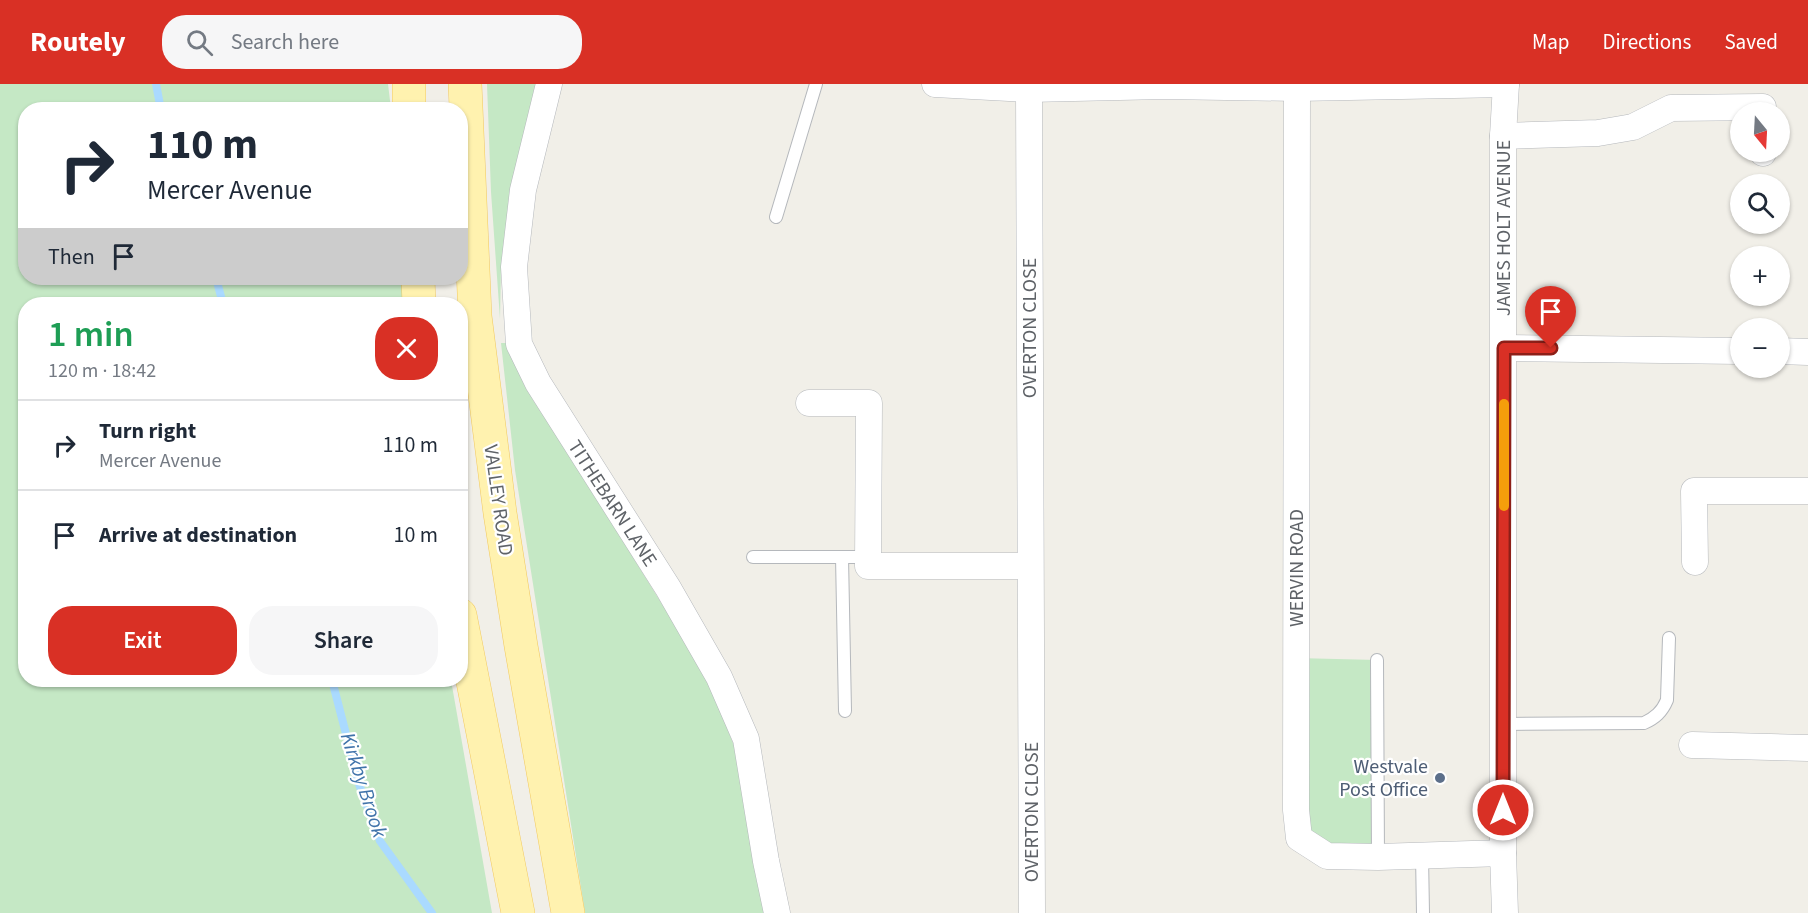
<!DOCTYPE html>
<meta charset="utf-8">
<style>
body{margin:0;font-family:"Source Sans 3",sans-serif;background:#f6f6f7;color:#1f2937;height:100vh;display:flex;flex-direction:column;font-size:22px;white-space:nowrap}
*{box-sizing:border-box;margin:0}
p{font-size:20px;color:#747a83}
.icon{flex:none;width:33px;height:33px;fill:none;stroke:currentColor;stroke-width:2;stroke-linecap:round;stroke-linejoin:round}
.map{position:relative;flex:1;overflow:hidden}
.details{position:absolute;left:18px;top:213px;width:450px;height:390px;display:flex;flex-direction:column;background:#fff;border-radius:24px;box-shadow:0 2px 4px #0004}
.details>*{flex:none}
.guide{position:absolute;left:18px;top:18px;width:450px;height:183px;border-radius:24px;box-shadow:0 2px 4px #0004;background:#fff;color:#1f2937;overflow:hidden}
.needle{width:39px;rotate:162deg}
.buttons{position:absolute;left:1730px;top:18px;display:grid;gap:12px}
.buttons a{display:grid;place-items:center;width:60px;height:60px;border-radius:50%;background:#fff;box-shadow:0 2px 4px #0004;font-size:30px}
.pin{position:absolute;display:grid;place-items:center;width:51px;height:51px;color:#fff;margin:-62px -26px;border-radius:50% 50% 50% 0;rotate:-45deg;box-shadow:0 0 6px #0007}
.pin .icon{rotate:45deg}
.me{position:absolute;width:66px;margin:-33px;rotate:0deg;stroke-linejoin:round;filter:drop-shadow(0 0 4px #0008)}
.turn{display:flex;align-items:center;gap:21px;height:126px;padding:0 30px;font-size:27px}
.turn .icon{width:78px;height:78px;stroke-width:2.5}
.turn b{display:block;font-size:42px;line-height:51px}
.then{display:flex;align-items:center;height:57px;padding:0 30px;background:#0003;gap:12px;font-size:22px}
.round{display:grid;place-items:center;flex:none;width:63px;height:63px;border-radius:24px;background:#f6f6f7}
.headline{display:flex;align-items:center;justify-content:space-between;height:102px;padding:0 30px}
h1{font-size:36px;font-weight:600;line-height:45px;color:#1e9e55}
.button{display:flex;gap:12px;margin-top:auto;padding:12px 30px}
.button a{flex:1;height:69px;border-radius:24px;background:#d93025;color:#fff;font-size:24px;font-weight:600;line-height:69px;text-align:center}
.button a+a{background:#f6f6f7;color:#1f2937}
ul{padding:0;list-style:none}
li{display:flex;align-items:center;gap:18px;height:90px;padding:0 30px;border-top:2px solid #e0e1e3}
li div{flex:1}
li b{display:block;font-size:22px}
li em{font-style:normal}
header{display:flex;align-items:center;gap:36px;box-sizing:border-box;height:84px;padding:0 30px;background:#d93025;color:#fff}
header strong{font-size:28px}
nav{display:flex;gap:33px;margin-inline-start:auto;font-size:21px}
.search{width:420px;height:54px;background:#f6f6f7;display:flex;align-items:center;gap:15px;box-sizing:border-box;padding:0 21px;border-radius:24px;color:#747a83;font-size:22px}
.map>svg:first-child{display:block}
.green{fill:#c5e8c5}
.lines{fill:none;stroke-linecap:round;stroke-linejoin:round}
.stream{stroke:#aadaff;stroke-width:8}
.lane-casing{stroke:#b5b8bc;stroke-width:14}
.street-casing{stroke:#b5b8bc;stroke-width:27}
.primary-casing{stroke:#f2c960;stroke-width:34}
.lane{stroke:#fff;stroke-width:12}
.street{stroke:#fff;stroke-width:26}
.primary{stroke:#fff2af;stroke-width:33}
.route-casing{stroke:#8d1f18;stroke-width:15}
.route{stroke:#d93025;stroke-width:10}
.slow{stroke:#f59e0b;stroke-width:10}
.service-dot{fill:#5c6f8a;stroke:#fff;stroke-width:2}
.labels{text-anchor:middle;stroke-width:4.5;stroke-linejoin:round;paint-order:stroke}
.street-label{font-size:20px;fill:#5f6368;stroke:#fff}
.service-label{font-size:20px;fill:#4e5e75;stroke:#fff;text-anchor:end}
.water-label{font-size:21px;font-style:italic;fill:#4174aa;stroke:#fff}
</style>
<header>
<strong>Routely</strong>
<div class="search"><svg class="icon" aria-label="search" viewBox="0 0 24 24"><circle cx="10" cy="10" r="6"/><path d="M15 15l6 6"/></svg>Search here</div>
<nav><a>Map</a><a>Directions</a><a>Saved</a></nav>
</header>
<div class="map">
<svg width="1808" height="829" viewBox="0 0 1808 829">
<rect width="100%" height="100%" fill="#f1efe8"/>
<g class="green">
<path d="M0,0H388L391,25L26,26V194H405L407,220H26V596H451L492,829H0Z"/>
<path d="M487,0H538L501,183L500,235L491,108Z"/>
<path d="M501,259H510L533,316L577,383L706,591L735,664L764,829H585L515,386Z"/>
<path d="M1296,574L1377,576L1378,773L1299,754Z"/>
</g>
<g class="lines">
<g class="stream">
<path d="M156,0L161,26"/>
<path d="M216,194L223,220"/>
<path d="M332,596L359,700L380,757L432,829"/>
</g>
<g class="lane-casing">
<g id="lane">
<path d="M776,133L816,0"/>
<path d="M753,473H868"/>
<path d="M842,473L845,627"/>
<path d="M1377,576L1378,773"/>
<path d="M1503,640L1644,639C1655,634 1662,628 1667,616L1669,554"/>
<path d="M1422,771L1423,829"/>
</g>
</g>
<g class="street-casing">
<g id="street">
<path d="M549,0L523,106L514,183L519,260L538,299L668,504L719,593L746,655L766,777L777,829"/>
<path d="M935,0L1029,5L1164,2L1297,4L1506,0"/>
<path d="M1297,4L1296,726L1299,754L1327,772L1378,773L1503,769"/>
<path d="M1029,5L1032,829"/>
<path d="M1503,52L1598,49L1633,43L1671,24L1763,23V28"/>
<path d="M1763,69V68"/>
<path d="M1504,264L1740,267"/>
<path d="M1779,267L1808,268"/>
<path d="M809,319H869L868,482H1030"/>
<path d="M1695,478L1694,407H1808"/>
<path d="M1692,661L1808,664"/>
<path d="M1505,829L1503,769V52L1506,0"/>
</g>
</g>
<g class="primary-casing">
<g id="primary">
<path d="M465,0L475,232L500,429L521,562L568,829"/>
<path d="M409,26V0"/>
<path d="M418,194L419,220"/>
<path d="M460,531L518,829"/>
</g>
</g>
<use href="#lane" class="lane"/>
<use href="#street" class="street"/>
<use href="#primary" class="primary"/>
</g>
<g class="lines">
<g class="route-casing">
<path id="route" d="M1503,726L1504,264H1551"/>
</g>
<use href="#route" class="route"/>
<path class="slow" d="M1504,422V320"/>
</g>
<circle class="service-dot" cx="1440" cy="694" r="6"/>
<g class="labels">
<g class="street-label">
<text transform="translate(1503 144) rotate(-90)" y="7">JAMES HOLT AVENUE</text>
<text transform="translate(1029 244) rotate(-90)" y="7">OVERTON CLOSE</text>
<text transform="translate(499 416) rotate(82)" y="7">VALLEY ROAD</text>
<text transform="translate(613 419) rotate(57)" y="7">TITHEBARN LANE</text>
<text transform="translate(1296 484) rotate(-90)" y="7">WERVIN ROAD</text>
<text transform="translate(1031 728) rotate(-90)" y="7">OVERTON CLOSE</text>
</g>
<g class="service-label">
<text x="1428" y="689">Westvale<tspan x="1428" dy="23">Post Office</tspan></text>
</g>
<g class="water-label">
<text transform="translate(364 701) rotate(72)" y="7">Kirkby Brook</text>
</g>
</g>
</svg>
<div class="buttons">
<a><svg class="needle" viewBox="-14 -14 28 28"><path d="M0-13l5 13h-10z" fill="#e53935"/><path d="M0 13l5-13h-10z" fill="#747a83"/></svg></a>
<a><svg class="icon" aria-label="search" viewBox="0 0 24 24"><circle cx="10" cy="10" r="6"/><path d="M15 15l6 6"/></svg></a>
<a>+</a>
<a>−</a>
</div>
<div class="pin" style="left:1551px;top:264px;background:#d93025"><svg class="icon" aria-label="arrive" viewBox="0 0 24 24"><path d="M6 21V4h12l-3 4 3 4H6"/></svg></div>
<svg class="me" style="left:1503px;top:726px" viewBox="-20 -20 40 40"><circle r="17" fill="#d93025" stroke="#fff" stroke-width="3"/><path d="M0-11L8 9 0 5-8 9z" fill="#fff"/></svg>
<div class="guide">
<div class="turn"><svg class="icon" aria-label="right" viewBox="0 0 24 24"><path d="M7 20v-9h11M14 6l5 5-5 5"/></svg><div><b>110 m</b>Mercer Avenue</div></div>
<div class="then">Then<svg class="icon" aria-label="arrive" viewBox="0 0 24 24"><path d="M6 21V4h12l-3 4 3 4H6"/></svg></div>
</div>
<section class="details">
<div class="headline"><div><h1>1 min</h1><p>120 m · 18:42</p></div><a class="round" style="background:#d93025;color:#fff"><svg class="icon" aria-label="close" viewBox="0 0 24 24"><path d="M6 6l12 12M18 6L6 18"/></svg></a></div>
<ul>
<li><svg class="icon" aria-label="right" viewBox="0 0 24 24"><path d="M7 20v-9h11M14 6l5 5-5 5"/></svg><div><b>Turn right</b><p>Mercer Avenue</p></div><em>110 m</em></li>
<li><svg class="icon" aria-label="arrive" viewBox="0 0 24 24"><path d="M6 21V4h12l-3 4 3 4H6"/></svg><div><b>Arrive at destination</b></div><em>10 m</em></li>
</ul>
<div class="button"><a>Exit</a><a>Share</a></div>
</section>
</div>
